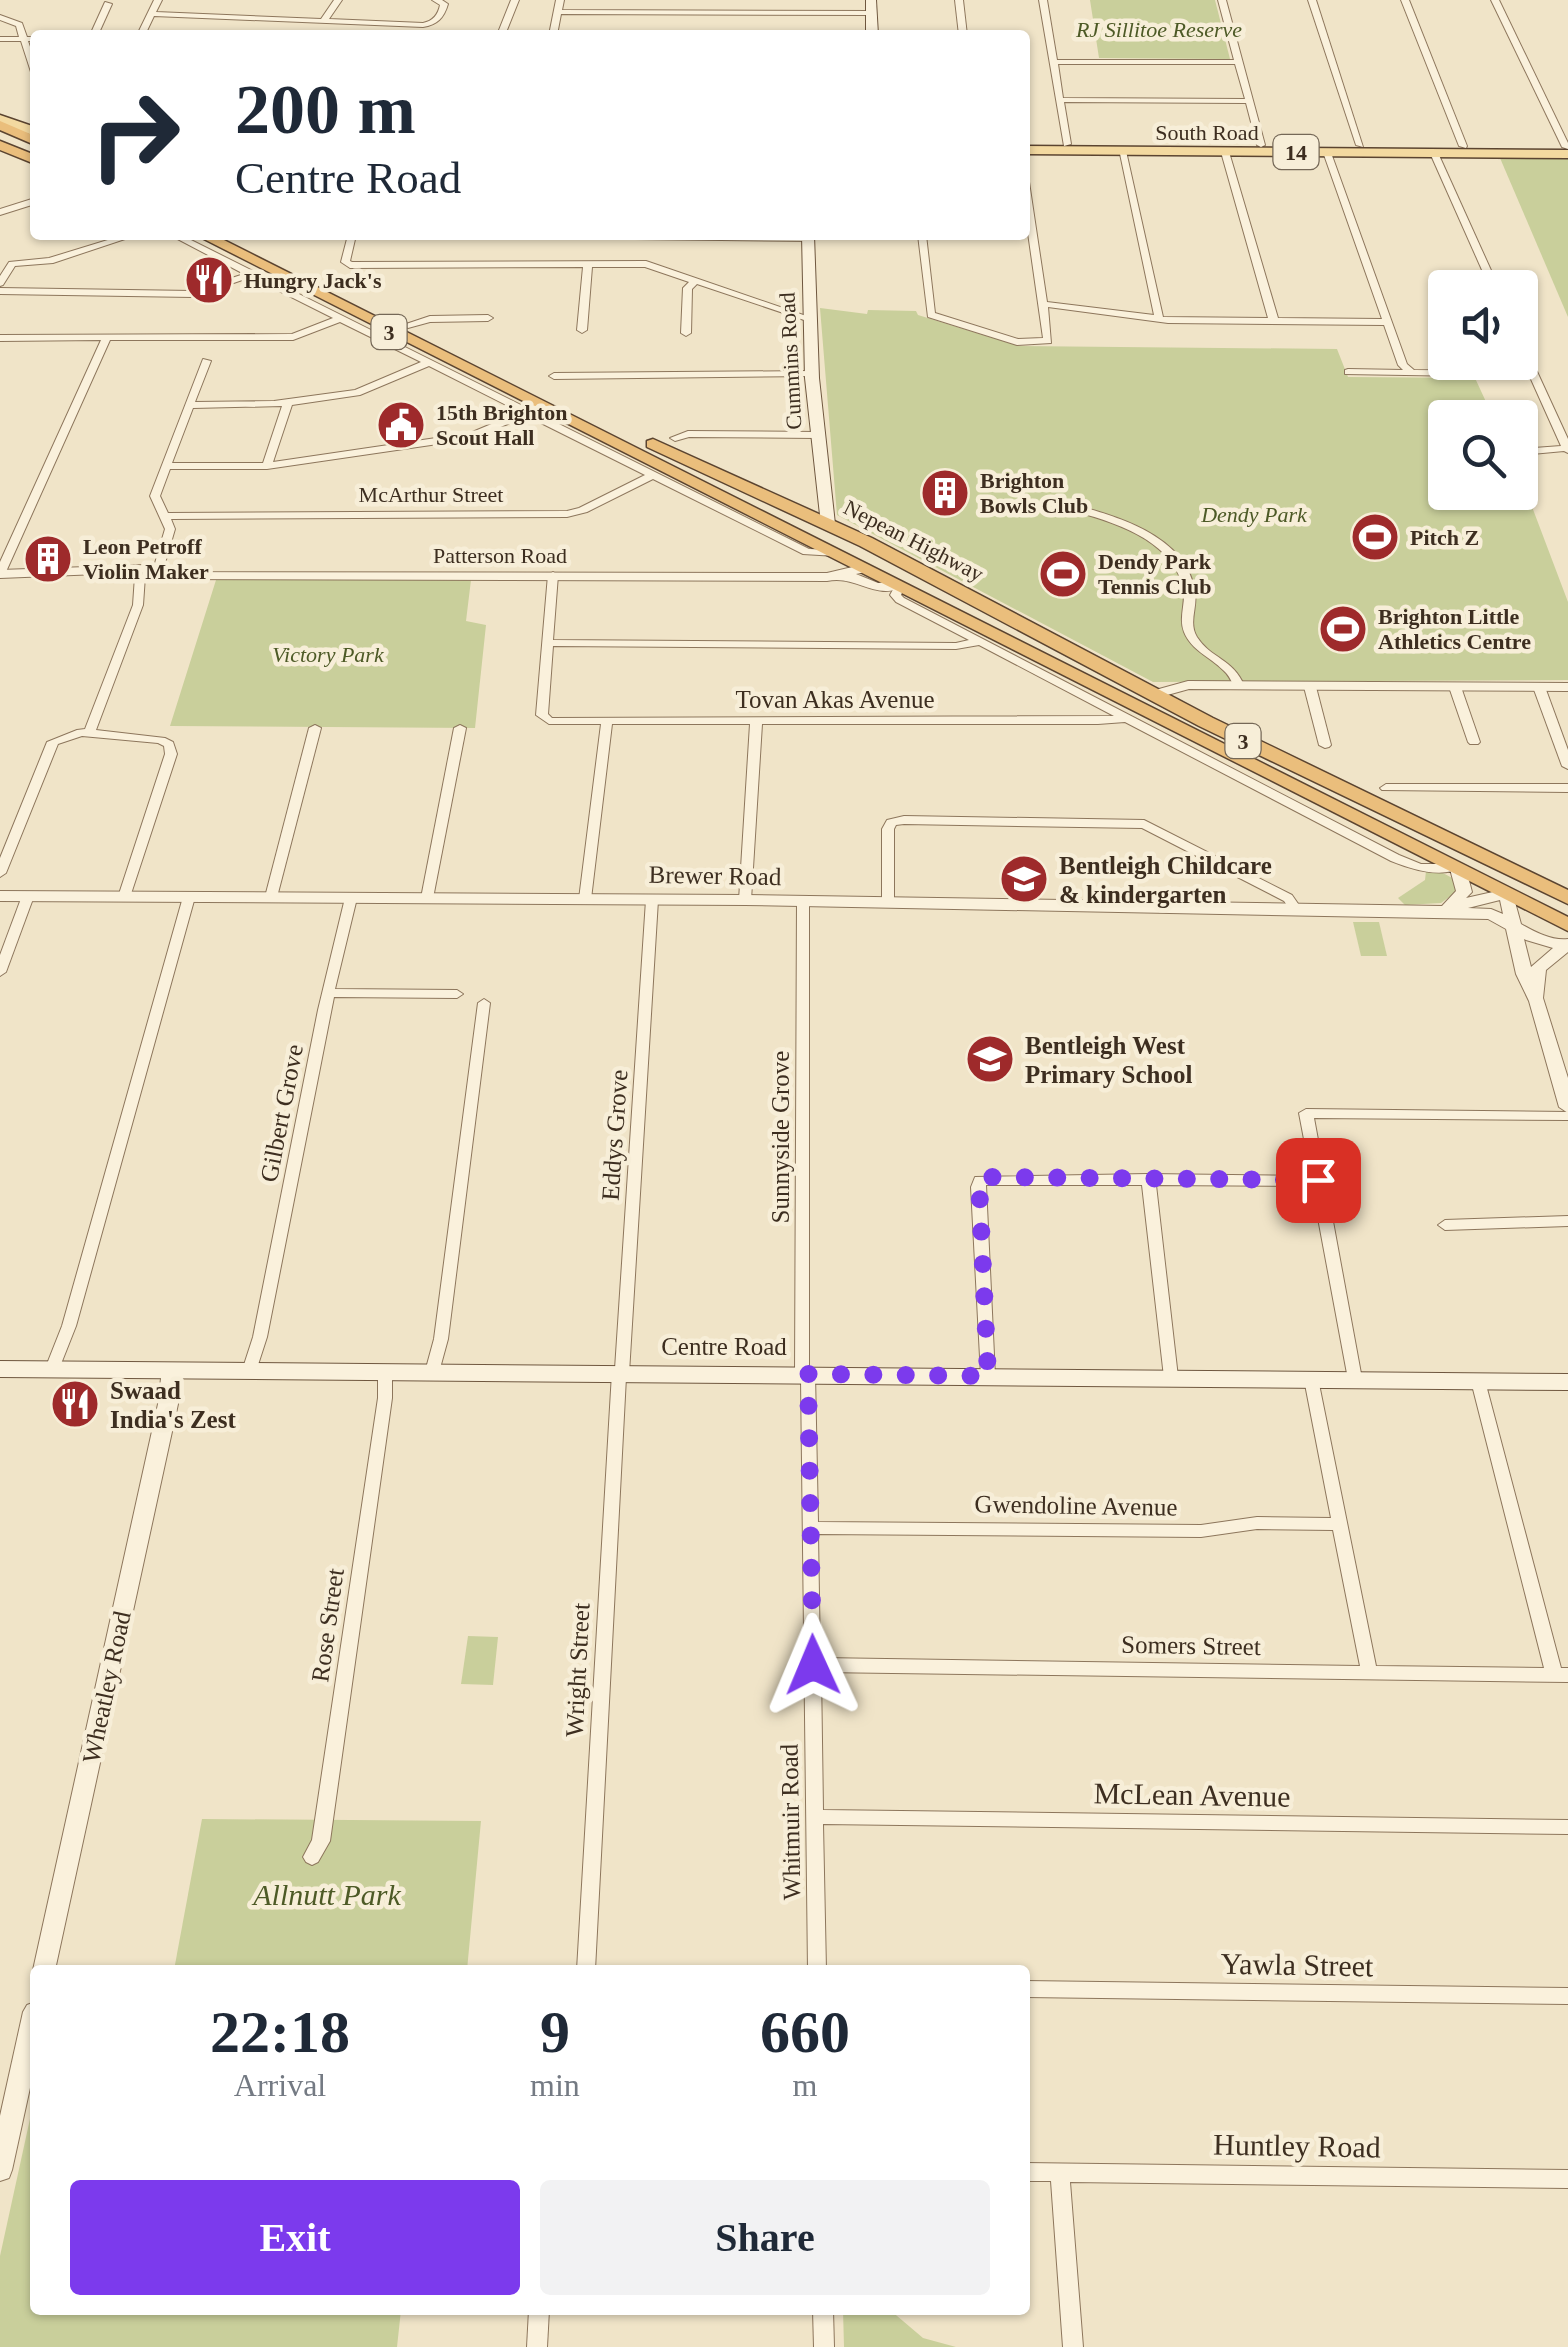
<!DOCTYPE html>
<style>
body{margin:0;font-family:"Times New Roman",serif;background:#f2f2f3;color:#1f2937;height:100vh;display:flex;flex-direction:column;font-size:38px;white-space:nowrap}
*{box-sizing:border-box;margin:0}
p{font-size:32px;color:#747a83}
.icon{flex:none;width:55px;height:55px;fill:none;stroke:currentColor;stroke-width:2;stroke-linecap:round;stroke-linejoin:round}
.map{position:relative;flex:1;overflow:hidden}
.sheet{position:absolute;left:30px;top:1965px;width:1000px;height:350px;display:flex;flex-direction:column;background:#fff;border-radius:10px;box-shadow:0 2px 8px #0004}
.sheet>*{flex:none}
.banner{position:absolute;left:30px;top:30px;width:1000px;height:210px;border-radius:10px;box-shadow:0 2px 8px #0004;background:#fff;color:#1f2937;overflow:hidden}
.controls{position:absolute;left:1428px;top:270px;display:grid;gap:20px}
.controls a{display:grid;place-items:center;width:110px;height:110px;border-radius:10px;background:#fff;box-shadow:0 2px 8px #0004;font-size:50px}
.pin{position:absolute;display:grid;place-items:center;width:85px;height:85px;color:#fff;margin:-42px;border-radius:20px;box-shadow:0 5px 15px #0006}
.me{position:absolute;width:110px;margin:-55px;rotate:359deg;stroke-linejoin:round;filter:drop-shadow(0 0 8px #0008)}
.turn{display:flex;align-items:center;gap:35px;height:210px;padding:0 40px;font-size:45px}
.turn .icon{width:130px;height:130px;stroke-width:2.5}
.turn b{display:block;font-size:70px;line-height:85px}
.eta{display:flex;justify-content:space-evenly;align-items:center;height:170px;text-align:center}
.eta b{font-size:60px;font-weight:700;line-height:70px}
.button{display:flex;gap:20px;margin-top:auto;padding:20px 40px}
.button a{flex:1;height:115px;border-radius:10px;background:#7c3aed;color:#fff;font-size:40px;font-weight:700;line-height:115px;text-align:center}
.button a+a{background:#f2f2f3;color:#1f2937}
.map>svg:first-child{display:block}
.green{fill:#c9cf9b}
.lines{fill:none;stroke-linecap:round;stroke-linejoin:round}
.minor-casing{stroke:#8d765c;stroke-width:2}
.tertiary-casing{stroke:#8d765c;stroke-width:2}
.secondary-casing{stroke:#6f573f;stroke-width:2}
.primary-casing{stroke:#5b4430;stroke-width:3}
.trunk-casing{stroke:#5b4430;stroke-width:3}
.minor{fill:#faf1dc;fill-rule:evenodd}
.tertiary{fill:#faf1dc;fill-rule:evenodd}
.secondary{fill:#faf1dc;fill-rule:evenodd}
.primary{fill:#f3d9a0;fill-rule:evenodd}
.trunk{fill:#eabe7c;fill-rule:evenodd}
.route{stroke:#7c3aed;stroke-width:18;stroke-dasharray:0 32.4}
.labels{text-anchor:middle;stroke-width:9;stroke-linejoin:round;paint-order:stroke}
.far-park-label{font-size:22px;font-style:italic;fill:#4d5a26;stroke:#f7eed8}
.far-street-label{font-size:22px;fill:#3d2e20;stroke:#f7eed8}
.shield{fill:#f7eed8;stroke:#756857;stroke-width:2.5}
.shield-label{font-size:22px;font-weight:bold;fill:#3d2e20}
.far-poi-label{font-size:22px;font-weight:bold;fill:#3d2e20;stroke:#f7eed8;text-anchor:start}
.street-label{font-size:25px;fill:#3d2e20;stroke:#f7eed8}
.poi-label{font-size:25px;font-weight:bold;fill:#3d2e20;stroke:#f7eed8;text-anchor:start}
.near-street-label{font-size:30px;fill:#3d2e20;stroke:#f7eed8}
.near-park-label{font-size:30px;font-style:italic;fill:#4d5a26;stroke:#f7eed8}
</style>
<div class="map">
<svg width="1568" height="2347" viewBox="0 0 1568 2347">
<rect width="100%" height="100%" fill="#f0e4c8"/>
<g class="green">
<path d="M1090,0H1215L1230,59L1099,58Z"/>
<path d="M1500,158L1568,159V317Z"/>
<path d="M820,308L867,314L868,310L916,311L918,315L1019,346L1337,349L1348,377L1475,378L1493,417L1445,418V492H1520V475L1568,602V680L1153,682L837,515Z"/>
<path d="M216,580H471L466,621L486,625L475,728L170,726Z"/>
<path d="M1426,871L1441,872L1456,880L1460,889L1441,903L1405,905L1398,898L1425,880Z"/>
<path d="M1353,922H1379L1387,956H1361Z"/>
<path d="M468,1636L498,1637L493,1685L461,1684Z"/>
<path d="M202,1819L481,1821L467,1970H174Z"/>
<path d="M35,2096V2310H401L397,2347H0V2256Z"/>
<path d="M843,2310H890L923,2338L956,2347H844Z"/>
</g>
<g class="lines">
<g class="minor-casing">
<g id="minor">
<path d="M154,0H162L156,12L321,19L334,0H342L329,19L423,23C433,21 438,15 440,5L432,0H442L448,4C444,18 437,25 423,27L154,16L145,35H137Z"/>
<path d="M511,0H519L505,35H497Z"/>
<path d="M556,0H564L562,10L872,11L876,13L872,15L561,14L557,35H549Z"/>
<path d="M955,0H963L967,35H959Z"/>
<path d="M1039,0H1047L1057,60H1234L1218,0H1226L1265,145L1261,147L1257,145L1246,103L1064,102L1071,144L1064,146ZM1058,64H1235L1245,99L1063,98Z"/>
<path d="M1308,0H1316L1363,147L1356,145Z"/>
<path d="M1401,0H1409L1467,146L1466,148L1459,146Z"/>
<path d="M1491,0H1499L1568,143V149L1562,147Z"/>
<path d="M105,2L112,4L98,35H90Z"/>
<path d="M0,15L22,23L27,37H35V41H28L35,61V74L31,72L21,41H0V37H19L16,26L0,20Z"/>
<path d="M1119,149L1126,151L1163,317L1268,318L1221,152L1225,150L1229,152L1278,318L1382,319L1323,152L1330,150L1407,364L1414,370L1528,371L1520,353V340L1523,341L1568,439V453L1564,451L1520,455V449L1561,446L1530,377L1345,374V370L1348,369L1403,370L1398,365L1384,325L1168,323L1048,307L1051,343L1017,345L928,317L918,235H926L935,313L1018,339L1043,338L1025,212V179L1029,182L1047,302L1154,315Z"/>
<path d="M1431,151L1438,153L1499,288H1490L1430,153Z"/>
<path d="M35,198V204L0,215V209Z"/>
<path d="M124,235H137L53,263L15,266L3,285L0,286V276L9,262L49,258Z"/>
<path d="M170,235H181L809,549L836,550L841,553L836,556L803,554L653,479L587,512L567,517L171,519L175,529L163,570L158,573L154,572L153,570L165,529L150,496L203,359L211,361L195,402L274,401L355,390L421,362L340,322L293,340H110L5,574L0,577V562L101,340L0,341V335L292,334L333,318L251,277L193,297L0,294V288L192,291L244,274ZM429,366L520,412L470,433L273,462L292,405L360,395ZM282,406L263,463H172L193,408ZM527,416L645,475L579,508L567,511L168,513L160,496L170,469H267L472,439Z"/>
<path d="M348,235H356L350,261L352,262L646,261L815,319L807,321L697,284L692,289L691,333L686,336L681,333L683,288L689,282L645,267H592L587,330L582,333L577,330L583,267L350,268L341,262Z"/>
<path d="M631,235H808L812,238L808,241L635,239Z"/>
<path d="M430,316L488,315L493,318L488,321L430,322L408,328L403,325Z"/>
<path d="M812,371L817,374L815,376L554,379L549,376L554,373Z"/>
<path d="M688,431L817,432L822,435L817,438L689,437L675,441L670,438Z"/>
<path d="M1060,501C1109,514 1185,532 1195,591C1198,607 1188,622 1197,637C1211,659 1233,658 1245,687L1243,689H1235C1232,682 1229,675 1223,670C1210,657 1191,650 1184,632C1178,617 1187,601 1183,586C1169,534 1102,519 1056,506L1055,504Z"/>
<path d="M553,572L558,575L553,640L956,643L969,640L896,602L890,595L896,584H904L905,586L901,595L904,598L1399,855L1421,864H1456L1462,868C1440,878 1413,870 1391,861L1125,722L1098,724H762L751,900L745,904L739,900L750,724H612L591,899L589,902H581L579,899L601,724H549L536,715L548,575ZM979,645L1114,716L552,718L548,714L553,646L956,649Z"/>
<path d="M140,573L145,576L143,605L96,730L165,738L173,742L177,754L130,897L124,901L118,897L165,754L164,746L158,743L82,736L58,744L6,873L0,877V858L47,742L77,730L85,729L133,605L135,576Z"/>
<path d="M1310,684L1316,687L1331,745L1329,747L1325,748L1319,745L1304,687Z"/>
<path d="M1455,684L1461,687L1480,742L1478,744H1470L1468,742L1449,687Z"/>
<path d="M1539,684L1545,687L1568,750V769L1562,766L1533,687Z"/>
<path d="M315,725L321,728L277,897L271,901L267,900L265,897L309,728Z"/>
<path d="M460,725L466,728L433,898L427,902L421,898L454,728Z"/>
<path d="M1386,784H1568V792L1382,790L1380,788Z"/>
<path d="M904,816L1144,820L1292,895L1301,908L1295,912L1291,911L1284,901L1142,828L904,824L896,825L894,829V902L888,906L882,902V829L887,820Z"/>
<path d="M28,892L34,896L6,972L0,976V955L22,896Z"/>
<path d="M189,893L195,897L76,1326L59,1369L57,1373H47L45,1369L62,1326L183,897Z"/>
<path d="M351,894L357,898L335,989L457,990L463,994L457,998L334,997L267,1337L256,1371L254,1375H244L242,1371L253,1337L318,1010L345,898Z"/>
<path d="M652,896L658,900L629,1373L626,1377L595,1970H577L612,1373L615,1369L646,900Z"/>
<path d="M803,897L809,901V1369L815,1374L818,1522L1201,1525L1257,1517L1331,1518L1304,1379L1306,1375H1316L1318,1379L1376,1666L1544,1668L1471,1381L1473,1377H1483L1485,1381L1561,1668H1568V1682L821,1672L823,1810L1568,1820V1834L823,1824L826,1970H808L801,1379L795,1374L797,901ZM1257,1529L1333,1530L1360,1666L820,1658L818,1534L1201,1537Z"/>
<path d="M484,999L490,1003L448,1339L439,1372L437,1376H427L425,1372L434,1339L478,1003Z"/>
<path d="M1306,1109L1568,1112V1120L1314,1118L1362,1379L1360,1383H1350L1348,1379L1312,1186L1156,1185L1178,1377L1176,1381H1166L1164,1377L1142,1185H986L995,1376L993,1380H983L981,1376L971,1187L975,1177L1148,1174L1311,1176L1299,1113Z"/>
<path d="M1568,1216V1226L1445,1230L1438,1225L1445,1220Z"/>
<path d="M385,1366L390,1367L392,1371V1398L330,1841L318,1862L312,1865L306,1862L303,1857L312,1840L378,1398V1371L380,1367Z"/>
<path d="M1025,1981L1568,1988V2004L1025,1997Z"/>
<path d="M1025,2163L1568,2170V2188L1070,2182L1083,2347H1063L1051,2181H1025Z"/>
<path d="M529,2310H549L547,2347H527Z"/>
<path d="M813,2310H833L834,2347H814Z"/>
</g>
</g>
<g class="tertiary-casing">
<g id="tertiary">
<path d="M865,564L872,568L870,571L856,574L878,583L899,581L906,585C876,603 857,574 827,581L153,579L148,578V572L0,578V570L145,565L150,566V572L827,573Z"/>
<path d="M1188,681L1568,683V691L1189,689L1153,699L1146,695L1148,692Z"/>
<path d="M1458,864L1466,869L1472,892L1466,898L1506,889L1512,891L1521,924C1535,932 1552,941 1568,939V952L1546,970L1543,998L1568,1078V1113L1559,1107L1529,1001L1516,974L1506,929L1488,919L745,905L0,901V891L745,895L1442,906L1456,891L1450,869ZM1500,900L1503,914L1491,909L1468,908ZM1524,939L1526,940L1553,948L1531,967Z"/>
<path d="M171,1363L178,1365L180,1370L178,1404L55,1970H35V1975L33,1970L158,1404L162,1370L164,1365Z"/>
<path d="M35,2002V2065L12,2170L9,2178L0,2181V2116L23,2012L27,2005Z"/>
</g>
</g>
<g class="secondary-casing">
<g id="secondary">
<path d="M866,0H876L878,35H866Z"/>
<path d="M802,235H814L819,378L835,524L828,528L821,524L805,378Z"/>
<path d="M0,1361L1568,1374V1390L0,1377Z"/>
</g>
</g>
<g class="primary-casing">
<g id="primary">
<path d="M0,115L35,127V136L0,124Z"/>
<path d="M1025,146L1568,150V158L1025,154Z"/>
</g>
</g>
<g class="trunk-casing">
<g id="trunk">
<path d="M0,121L35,136V145L0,130Z"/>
<path d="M0,141L35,155V164L0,150Z"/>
<path d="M196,235H214L1568,917V931Z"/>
<path d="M653,439L872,538L1213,718L1568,890V904L1199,726L860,546L647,447V441Z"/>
</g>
</g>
<use href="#minor" class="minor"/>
<use href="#tertiary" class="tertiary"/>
<use href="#secondary" class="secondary"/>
<use href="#primary" class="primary"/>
<use href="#trunk" class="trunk"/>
</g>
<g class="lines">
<path class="route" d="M813,1665L808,1374L988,1376L979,1181L990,1177L1318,1180"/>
</g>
<defs>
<g id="restaurant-disc" transform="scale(2.5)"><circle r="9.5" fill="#9e2a2b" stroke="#f7eed8"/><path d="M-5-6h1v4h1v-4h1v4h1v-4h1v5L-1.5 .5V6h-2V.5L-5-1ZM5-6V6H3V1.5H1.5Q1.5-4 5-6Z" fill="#fff"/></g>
<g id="civic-disc" transform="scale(2.5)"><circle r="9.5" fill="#9e2a2b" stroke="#f7eed8"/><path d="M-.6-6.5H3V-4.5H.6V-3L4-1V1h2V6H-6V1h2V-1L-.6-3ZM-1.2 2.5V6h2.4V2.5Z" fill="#fff"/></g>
<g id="building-disc" transform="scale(2.5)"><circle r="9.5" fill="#9e2a2b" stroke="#f7eed8"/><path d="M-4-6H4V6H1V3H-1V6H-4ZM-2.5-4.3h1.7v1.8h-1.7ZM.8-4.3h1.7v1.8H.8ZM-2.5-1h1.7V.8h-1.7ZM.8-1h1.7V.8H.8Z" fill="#fff"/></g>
<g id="stadium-disc" transform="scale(2.5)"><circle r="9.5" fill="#9e2a2b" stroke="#f7eed8"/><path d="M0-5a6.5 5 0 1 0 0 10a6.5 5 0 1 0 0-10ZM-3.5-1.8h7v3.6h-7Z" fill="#fff"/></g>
<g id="school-disc" transform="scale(2.5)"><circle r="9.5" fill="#9e2a2b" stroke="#f7eed8"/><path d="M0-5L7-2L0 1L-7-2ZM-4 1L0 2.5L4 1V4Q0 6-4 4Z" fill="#fff"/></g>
</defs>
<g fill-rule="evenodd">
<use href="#restaurant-disc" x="209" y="280"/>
<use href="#civic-disc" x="401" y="425"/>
<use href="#building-disc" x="945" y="493"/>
<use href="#stadium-disc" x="1375" y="537"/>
<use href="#building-disc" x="48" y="559"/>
<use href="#stadium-disc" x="1063" y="574"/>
<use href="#stadium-disc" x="1343" y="629"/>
<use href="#school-disc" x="1024" y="879"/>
<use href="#school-disc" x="990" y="1059"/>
<use href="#restaurant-disc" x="75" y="1404"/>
</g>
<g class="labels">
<g class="far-park-label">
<text x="1159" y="37">RJ Sillitoe Reserve</text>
<text x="1254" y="522">Dendy Park</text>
<text x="328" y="662">Victory Park</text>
</g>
<g class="far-street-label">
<text x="1207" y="140">South Road</text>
<text transform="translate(790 361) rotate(-93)" y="8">Cummins Road</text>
<text x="431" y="502">McArthur Street</text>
<text transform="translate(914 540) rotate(27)" y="8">Nepean Highway</text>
<text x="500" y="563">Patterson Road</text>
</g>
<g class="shield">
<rect x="1273.5" y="135" width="45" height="34" rx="8"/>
<rect x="371.5" y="315" width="35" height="34" rx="8"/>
<rect x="1225.5" y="724" width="35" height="34" rx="8"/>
</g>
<g class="shield-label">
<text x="1296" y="160">14</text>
<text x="389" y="340">3</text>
<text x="1243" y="749">3</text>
</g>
<g class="far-poi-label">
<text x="244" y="288">Hungry Jack's</text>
<text x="436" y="420">15th Brighton<tspan x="436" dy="25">Scout Hall</tspan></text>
<text x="980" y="488">Brighton<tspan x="980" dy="25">Bowls Club</tspan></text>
<text x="1410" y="545">Pitch Z</text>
<text x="83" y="554">Leon Petroff<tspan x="83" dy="25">Violin Maker</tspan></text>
<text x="1098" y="569">Dendy Park<tspan x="1098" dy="25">Tennis Club</tspan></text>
<text x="1378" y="624">Brighton Little<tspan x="1378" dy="25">Athletics Centre</tspan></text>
</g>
<g class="street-label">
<text x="835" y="708">Tovan Akas Avenue</text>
<text transform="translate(715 875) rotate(1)" y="9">Brewer Road</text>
<text transform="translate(281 1113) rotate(-79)" y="9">Gilbert Grove</text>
<text transform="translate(614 1135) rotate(-86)" y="9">Eddys Grove</text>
<text transform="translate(780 1137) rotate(-90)" y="9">Sunnyside Grove</text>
<text x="724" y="1355">Centre Road</text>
<text transform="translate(1076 1505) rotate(1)" y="9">Gwendoline Avenue</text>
<text transform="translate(327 1625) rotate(-82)" y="9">Rose Street</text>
<text transform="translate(1191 1645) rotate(1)" y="9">Somers Street</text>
<text transform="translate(577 1670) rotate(-87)" y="9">Wright Street</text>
<text transform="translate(106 1687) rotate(-78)" y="9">Wheatley Road</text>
<text transform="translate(790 1822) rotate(-91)" y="9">Whitmuir Road</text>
</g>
<g class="poi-label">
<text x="1059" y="874">Bentleigh Childcare<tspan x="1059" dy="29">&amp; kindergarten</tspan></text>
<text x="1025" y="1054">Bentleigh West<tspan x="1025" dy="29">Primary School</tspan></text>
<text x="110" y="1399">Swaad<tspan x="110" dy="29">India's Zest</tspan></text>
</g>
<g class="near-street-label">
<text transform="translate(1192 1795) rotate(1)" y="10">McLean Avenue</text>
<text transform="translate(1297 1965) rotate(1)" y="10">Yawla Street</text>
<text transform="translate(1297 2146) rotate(1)" y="10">Huntley Road</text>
</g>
<g class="near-park-label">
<text x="327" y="1905">Allnutt Park</text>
</g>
</g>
</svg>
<div class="controls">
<a><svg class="icon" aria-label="sound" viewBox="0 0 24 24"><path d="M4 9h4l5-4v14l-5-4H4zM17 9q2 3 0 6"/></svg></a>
<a><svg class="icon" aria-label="search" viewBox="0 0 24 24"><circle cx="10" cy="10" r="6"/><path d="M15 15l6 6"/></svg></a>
</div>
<div class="pin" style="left:1318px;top:1180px;background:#d93025"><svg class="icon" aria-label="arrive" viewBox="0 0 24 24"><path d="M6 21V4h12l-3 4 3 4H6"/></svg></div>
<svg class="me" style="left:813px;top:1665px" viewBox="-20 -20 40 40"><path d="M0-17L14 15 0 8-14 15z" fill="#7c3aed" stroke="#fff" stroke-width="4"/></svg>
<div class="banner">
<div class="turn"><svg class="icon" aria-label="right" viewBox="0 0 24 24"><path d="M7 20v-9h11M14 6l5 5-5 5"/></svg><div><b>200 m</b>Centre Road</div></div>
</div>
<section class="sheet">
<div class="eta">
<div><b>22:18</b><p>Arrival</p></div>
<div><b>9</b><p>min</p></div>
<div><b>660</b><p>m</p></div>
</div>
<div class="button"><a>Exit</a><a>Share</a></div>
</section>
</div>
